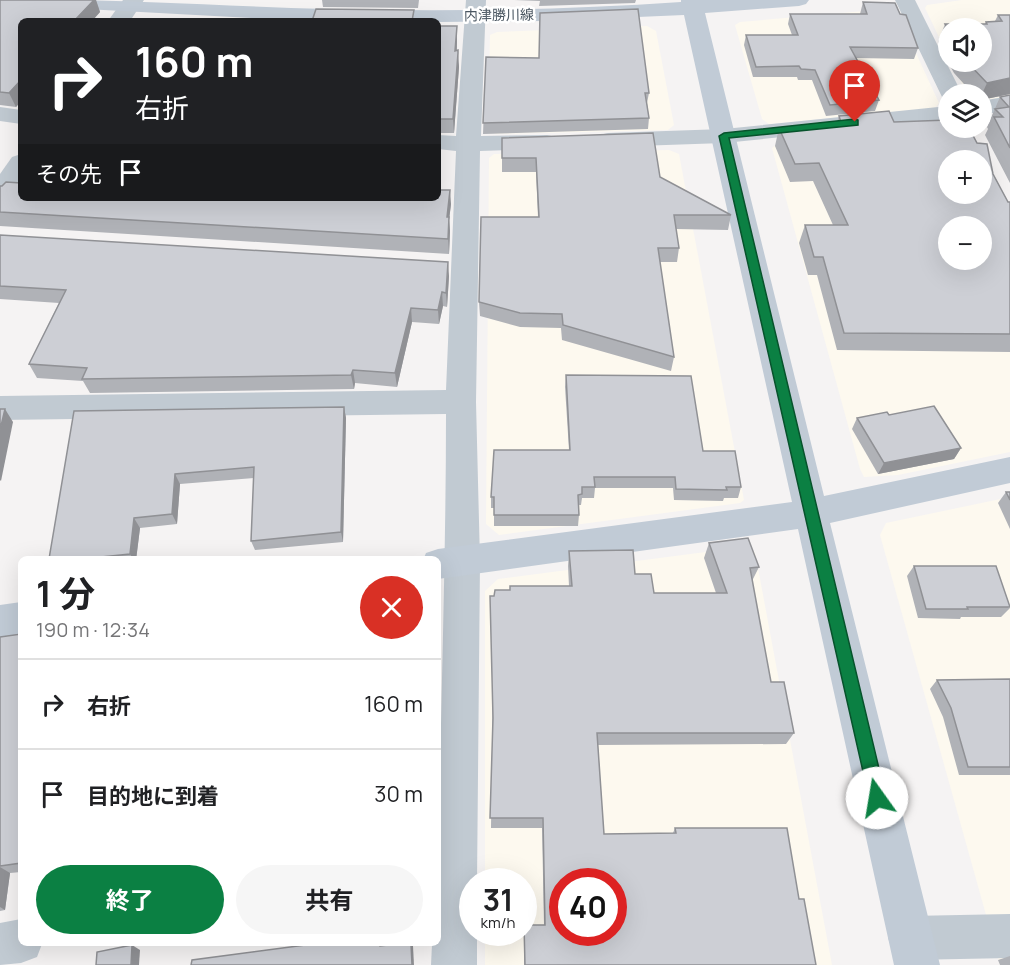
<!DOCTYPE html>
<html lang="ja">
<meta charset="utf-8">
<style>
body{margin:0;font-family:Manrope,"Noto Sans JP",sans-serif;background:#f6f6f6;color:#202124;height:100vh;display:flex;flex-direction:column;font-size:22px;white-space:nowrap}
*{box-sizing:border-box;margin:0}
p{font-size:20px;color:#757577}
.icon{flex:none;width:33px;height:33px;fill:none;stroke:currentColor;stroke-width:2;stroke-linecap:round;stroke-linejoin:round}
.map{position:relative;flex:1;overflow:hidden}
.side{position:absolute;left:18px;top:556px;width:423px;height:390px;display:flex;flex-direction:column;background:#fff;border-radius:9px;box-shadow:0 6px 24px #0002}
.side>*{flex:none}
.banner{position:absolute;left:18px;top:18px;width:423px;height:183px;border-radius:9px;box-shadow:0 6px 24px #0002;background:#202124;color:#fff;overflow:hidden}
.controls{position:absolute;left:938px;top:18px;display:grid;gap:12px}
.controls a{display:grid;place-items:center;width:54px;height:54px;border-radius:50%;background:#fff;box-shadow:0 6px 24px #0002;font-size:30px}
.speed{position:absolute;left:459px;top:868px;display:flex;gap:12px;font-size:30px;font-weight:700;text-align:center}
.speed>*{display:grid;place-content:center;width:78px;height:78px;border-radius:50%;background:#fff;box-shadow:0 6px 24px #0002;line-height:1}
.speed small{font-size:15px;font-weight:400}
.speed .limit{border:9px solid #d22;background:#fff;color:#111}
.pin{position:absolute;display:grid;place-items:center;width:51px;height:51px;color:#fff;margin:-62px -26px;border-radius:50% 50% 50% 0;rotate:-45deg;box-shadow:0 0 6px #0007}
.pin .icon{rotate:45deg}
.me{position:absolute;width:66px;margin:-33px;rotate:347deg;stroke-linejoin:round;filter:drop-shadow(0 0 4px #0008)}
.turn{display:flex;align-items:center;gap:21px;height:126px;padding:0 18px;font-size:27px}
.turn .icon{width:78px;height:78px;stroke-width:2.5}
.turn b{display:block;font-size:42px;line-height:51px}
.then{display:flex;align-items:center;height:57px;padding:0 18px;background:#0003;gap:12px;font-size:22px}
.round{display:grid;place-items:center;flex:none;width:63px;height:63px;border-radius:32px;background:#f6f6f6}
.overview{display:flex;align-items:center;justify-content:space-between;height:102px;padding:0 18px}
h1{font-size:36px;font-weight:700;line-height:45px}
.action{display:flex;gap:12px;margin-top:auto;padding:12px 18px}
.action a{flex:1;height:69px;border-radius:36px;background:#0b8043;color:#fff;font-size:24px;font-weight:700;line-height:69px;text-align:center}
.action a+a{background:#f6f6f6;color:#202124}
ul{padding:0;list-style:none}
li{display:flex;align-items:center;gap:18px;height:90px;padding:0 18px;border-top:2px solid #e0e0e0}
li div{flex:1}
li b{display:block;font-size:22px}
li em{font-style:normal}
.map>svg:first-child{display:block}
.commercial{fill:#fdf9ef;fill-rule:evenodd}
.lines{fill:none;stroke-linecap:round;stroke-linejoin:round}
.street{fill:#c1cad2;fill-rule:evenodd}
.secondary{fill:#c1cbd6;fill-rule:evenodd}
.wall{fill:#b0b2b7}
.shaded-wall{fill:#909195}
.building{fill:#cdcfd5;stroke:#909195;stroke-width:1.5;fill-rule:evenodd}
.route{fill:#0b8043;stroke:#07532c;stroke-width:1.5}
.labels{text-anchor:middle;stroke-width:5;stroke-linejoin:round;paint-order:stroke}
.far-street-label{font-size:14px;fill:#4a5661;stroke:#fff}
</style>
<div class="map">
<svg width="1010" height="965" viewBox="0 0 1010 965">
<rect width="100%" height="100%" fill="#f5f3f3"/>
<g class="commercial">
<path d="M962,0H1010V96L981,101V94H967L951,62H981V28H948V56L925,8L927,5Z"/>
<path d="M887,9L897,12L939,103L935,108L769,124L762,119L735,25L740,22Z"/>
<path d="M647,26L656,31L674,125L668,130L496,134L488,130L490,35L497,32Z"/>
<path d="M779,142L948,160V194H981L1010,251V452L898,475L864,477L860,469L772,148ZM948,226H981V260H948Z"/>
<path d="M669,150L679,154L744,500L740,503L499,535L486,524L489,158L494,154Z"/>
<path d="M1010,497V965H1000L880,535L886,523Z"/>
<path d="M744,547L755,552L832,965H485V933H524V882H485V591L498,579ZM562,882H614V933H562Z"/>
</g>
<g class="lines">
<g class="street">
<path d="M123,0H144L130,21H108Z"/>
<path d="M466,0H486L481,136L547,135L556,137L559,142L556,147L547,149L480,151L476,402L480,561L477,882H472V933H477V965H431L432,944H438C438,767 446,591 446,414L0,420V396L446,390L456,151L438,149V135L456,136Z"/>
<path d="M895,0H915L962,94H948V100L943,99Z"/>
<path d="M1010,96V110L981,115V101Z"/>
<path d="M948,106V120L724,143L608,147L599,145L596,140L599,135L608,133L724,129Z"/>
<path d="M0,107L21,110V124L0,121Z"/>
<path d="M21,154V180L9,198L0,200V174L12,157Z"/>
<path d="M1010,914V958L910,960L894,954L888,938L894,922L910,916Z"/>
<path d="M21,919V944H42L37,957L21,963L0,965V923Z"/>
</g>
<g class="secondary">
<path d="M46,0C127,0 209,5 291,8C421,12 551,11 681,2V0H809L806,4L799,6L705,13L824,496L1010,457V483L830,523L940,965H894L798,529L438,579V560H423L426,553L438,549L792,502L684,15L545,21L438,22L291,20L85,9L49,4Z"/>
<path d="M21,602V634L0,637V605Z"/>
</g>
</g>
<g class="wall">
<path d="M0,0H96L100,12L16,107L0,105Z"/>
<path d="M322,0H419L418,8L323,7Z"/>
<path d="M514,0H636L635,3L539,6L540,1Z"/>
<path d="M863,2L900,14L918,48L914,59L856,58L879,100L875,111L826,116L812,80H798L797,77H753L744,45L746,35H792L788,24L790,14H860Z"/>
<path d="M998,15H1010V94L981,100V94H973L954,73L948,62H981L948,28V61L938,42L945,24H985L986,22L995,21Z"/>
<path d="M438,26L457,40V51L459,67L454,133H438Z"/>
<path d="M486,57L649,93L647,103L649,118L648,129L483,134Z"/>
<path d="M1010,95V183L985,135L988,129L987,127L1000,97Z"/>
<path d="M839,116L894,122L993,174L1008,202H1010V352L837,350L817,275H808L799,243L805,225H833L813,181L790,182L775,146L779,128L836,125Z"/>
<path d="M502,138L660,177L731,215L728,230L676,229L679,248L677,262H660L674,357L671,371L562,340L561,328L520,327L480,316L479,302L538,217L536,172H502Z"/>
<path d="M0,186L451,204L449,220L450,231L449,254L0,226Z"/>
<path d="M0,235L449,276L447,307L443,306L439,324L412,322L397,387L355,383L354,389L90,393L83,381L37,378L29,364L59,303L0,299Z"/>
<path d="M566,375L703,451L741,487L738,498H724L723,501L674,500L673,488H595L594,498H582L581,505H579V515L578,526H494V508H491V497L569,450L565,387Z"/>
<path d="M344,407L346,418L343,542L255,550L251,541L254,478L180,484L177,524L140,528L136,560H49L74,411Z"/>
<path d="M889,415L961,448L954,459L878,474L852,429L857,418Z"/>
<path d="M1006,492H1010V529L998,503Z"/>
<path d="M709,543L759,567L752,581L771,682L794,733L786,744L598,745L604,834L673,833L675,828L799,899L816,965H524V925H544L542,828H491L494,596L510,590V586H569L568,566L569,551L635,574L654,593H716L704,558Z"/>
<path d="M914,566L1010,608L1001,617H961L960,619L918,618L907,576Z"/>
<path d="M21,634V872L10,873L5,910L0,911V637Z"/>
<path d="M1010,679V775H959L943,717L930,689L937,680Z"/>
<path d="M1010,956V965H1000L998,960Z"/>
</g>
<g class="shaded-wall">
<path d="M94,0H96L100,12L92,21H74Z"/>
<path d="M457,26V40L456,65L455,51Z"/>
<path d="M458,53L459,67L454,133L453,119Z"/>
<path d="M1010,78V94L981,100V96L987,83Z"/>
<path d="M21,80V101L16,107L9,93Z"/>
<path d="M450,190L451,204L449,220L450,231L449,254L447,217Z"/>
<path d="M448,262L449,276L447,307L446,293Z"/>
<path d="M442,292L443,306L439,324L438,310Z"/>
<path d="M411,308L412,322L397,387L395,373Z"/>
<path d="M353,370L355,383L354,389L351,375Z"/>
<path d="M344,407L346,418L343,542L341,532Z"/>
<path d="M5,409L13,422L1,481L0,480V430Z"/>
<path d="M961,448L954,459L878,474L884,463Z"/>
<path d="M175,474L180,484L177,524L172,514Z"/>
<path d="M134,518L140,528L136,560H134L130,554Z"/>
<path d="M0,867L10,873L5,910L0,907Z"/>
<path d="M411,944L413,946L414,965H412Z"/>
<path d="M132,945L140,950L139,965H131Z"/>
</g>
<g class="building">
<path d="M0,0H94L74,21H21V80L9,93L0,92Z"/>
<path d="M863,2L895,3L900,14L906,15L918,48L850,47L879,100L830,105L815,70L801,69L799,66L756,67L746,35H798L790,14H867Z"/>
<path d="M316,9L414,10L412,21H312Z"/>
<path d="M638,9L649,93H645L649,118L483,123L486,57L539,58L540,13Z"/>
<path d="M998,15H1010V78L987,83L967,62H981V28H948V29L945,24H987L986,22L1002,21Z"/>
<path d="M438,26H457L455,51L458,50V53L453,119H438Z"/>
<path d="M1010,95V148L994,117H1003L995,109L1009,107L1000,97Z"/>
<path d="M889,111L894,122L948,120V128H969L977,143L987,144L993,174L1008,202H1010V334L844,333L823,257H814L805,225H848L819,163L795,164L779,128L842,125L839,116ZM948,160H981V194H948ZM948,226H981V260H948Z"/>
<path d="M653,133L660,177L731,215H674L679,248H658L674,357L563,325L562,314L520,313L479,302L481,217H539L536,158H502V138Z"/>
<path d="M6,182L21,183V198H438V190H450L447,217H449L448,239L0,212V186H2Z"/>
<path d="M0,235L448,262L446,293L442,292L438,310L411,308L395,373L353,370L351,375L82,379L87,368L29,364L66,290L0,286Z"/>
<path d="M566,375L691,376L703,451H735L741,487H726L727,490L676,489L675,477H594L595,487H582V494L578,495L579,515H494V497H491L494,450H570Z"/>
<path d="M934,406L961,448L884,463L857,418L887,412L889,415Z"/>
<path d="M344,407L341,532L251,541L254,467L175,474L172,514L134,518L130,554L72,560H64L65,557L49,559L74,411Z"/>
<path d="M0,409H5L0,430Z"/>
<path d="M1006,492H1010V500Z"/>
<path d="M748,538L759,567L750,568L771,682H784L794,733H597L604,834L676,833L675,828H787L799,899H804L816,965H525L524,925H545L543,818H490L493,718L490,596H494L495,590H510V586H572L569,551L633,550L635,574H651L654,593H727L709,543ZM562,882H614V933H562Z"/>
<path d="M914,566H996L1010,607H967L968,609H926Z"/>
<path d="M21,634V863L0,866V637Z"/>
<path d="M1010,679V767H968L951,708L937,680Z"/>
<path d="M313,944H380V946L397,944H411L412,965H191L192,960Z"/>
<path d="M132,945L131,965H96L97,952Z"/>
</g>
<path class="route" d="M855,119L858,120V125L729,138L886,798L883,804L877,806L871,804L869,798L719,136L724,133Z"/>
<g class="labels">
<g class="far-street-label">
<text transform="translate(499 15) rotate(-1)" y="5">内津勝川線</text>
</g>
</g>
</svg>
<div class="controls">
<a><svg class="icon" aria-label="sound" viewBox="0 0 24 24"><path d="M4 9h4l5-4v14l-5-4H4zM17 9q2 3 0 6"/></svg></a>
<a><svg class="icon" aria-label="layers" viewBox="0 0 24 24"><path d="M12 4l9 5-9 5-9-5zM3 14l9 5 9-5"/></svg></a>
<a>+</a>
<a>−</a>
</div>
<div class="speed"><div>31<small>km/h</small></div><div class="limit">40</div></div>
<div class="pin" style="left:855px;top:122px;background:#d93025"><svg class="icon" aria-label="arrive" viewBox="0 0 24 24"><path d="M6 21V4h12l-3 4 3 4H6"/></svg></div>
<svg class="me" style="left:877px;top:798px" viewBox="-20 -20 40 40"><circle r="19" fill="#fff"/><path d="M0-13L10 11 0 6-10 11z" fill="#0b8043"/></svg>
<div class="banner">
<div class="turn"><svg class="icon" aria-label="right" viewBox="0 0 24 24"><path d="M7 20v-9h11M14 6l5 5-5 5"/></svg><div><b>160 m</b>右折</div></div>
<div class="then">その先<svg class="icon" aria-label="arrive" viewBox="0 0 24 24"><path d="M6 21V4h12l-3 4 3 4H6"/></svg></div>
</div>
<section class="side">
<div class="overview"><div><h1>1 分</h1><p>190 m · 12:34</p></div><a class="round" style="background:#d93025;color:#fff"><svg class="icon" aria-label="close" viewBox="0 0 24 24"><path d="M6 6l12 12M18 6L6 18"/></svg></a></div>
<ul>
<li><svg class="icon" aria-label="right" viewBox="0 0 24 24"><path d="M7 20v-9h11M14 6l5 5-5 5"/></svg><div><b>右折</b></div><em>160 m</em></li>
<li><svg class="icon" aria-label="arrive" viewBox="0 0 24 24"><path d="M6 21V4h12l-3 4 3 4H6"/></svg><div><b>目的地に到着</b></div><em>30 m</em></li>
</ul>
<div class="action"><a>終了</a><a>共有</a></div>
</section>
</div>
